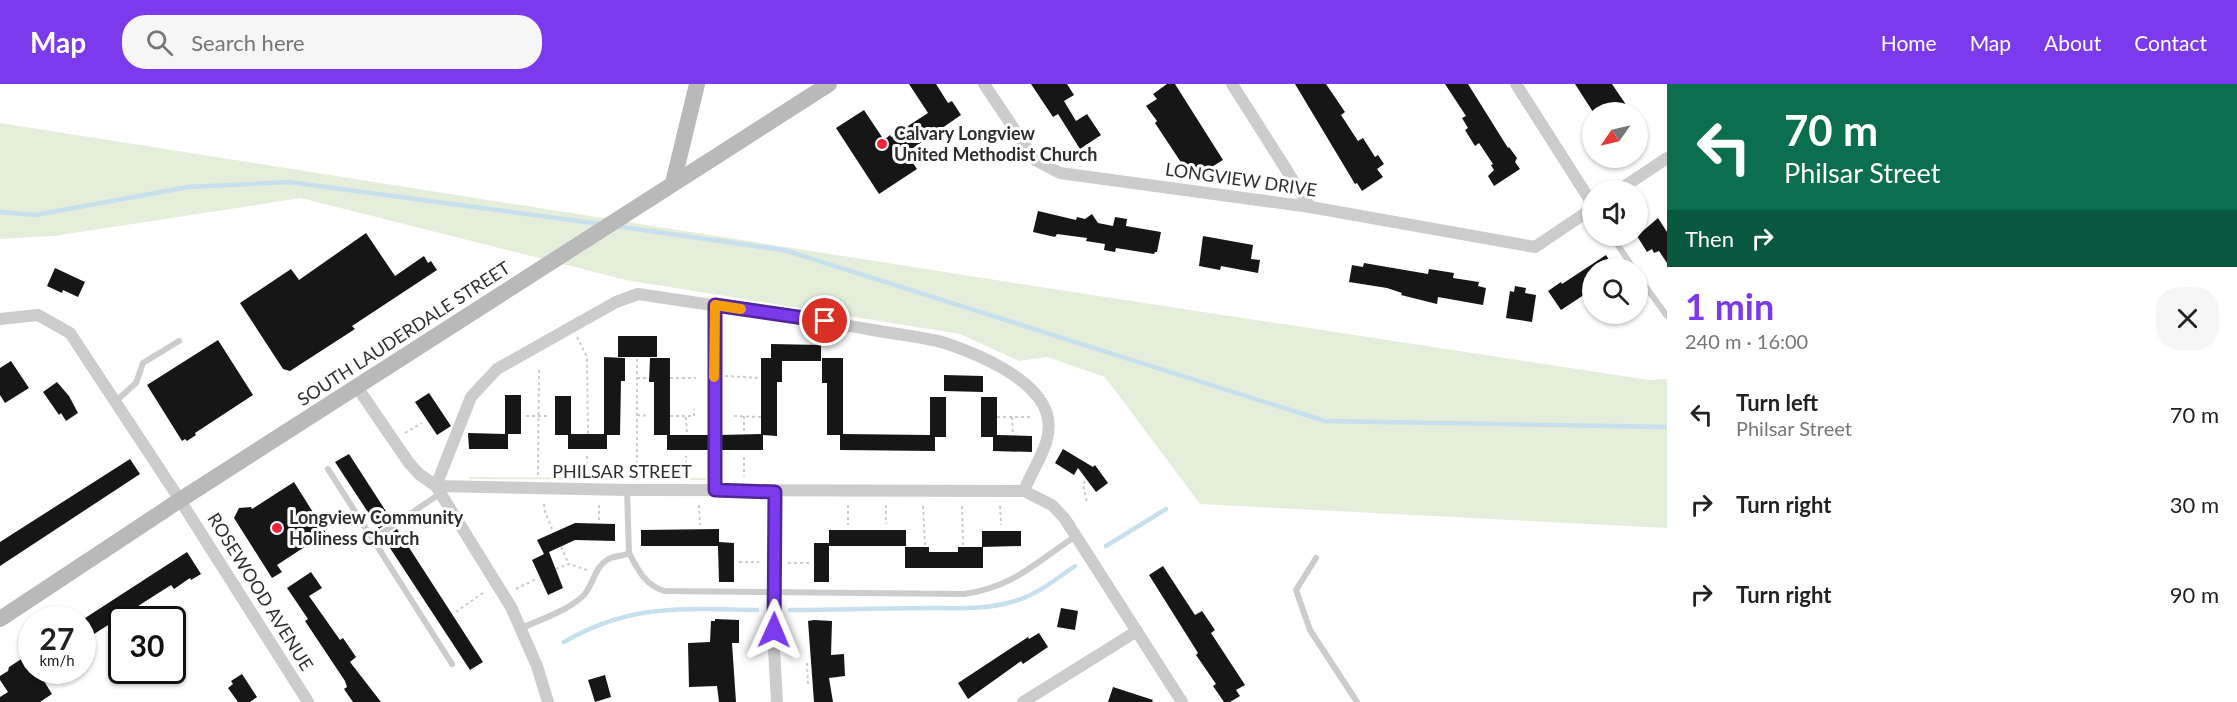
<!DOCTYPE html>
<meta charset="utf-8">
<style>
body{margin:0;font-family:Lato,sans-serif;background:#f6f6f6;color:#222;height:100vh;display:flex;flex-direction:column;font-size:22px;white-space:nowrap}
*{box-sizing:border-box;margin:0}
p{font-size:20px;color:#767676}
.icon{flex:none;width:33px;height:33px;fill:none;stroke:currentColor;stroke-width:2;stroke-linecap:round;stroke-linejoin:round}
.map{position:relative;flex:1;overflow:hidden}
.panel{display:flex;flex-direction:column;background:#fff;width:570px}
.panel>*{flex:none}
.top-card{background:#0b6e4f;color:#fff;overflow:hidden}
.needle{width:39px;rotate:236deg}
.fabs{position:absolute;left:1582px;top:18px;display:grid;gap:12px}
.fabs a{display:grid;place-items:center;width:66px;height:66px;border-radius:50%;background:#fff;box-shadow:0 2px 4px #0004;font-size:30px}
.speed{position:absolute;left:18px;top:522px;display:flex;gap:12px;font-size:30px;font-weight:700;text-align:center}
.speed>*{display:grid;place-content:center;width:78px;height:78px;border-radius:50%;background:#fff;box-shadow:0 2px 4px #0004;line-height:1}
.speed small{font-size:15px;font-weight:400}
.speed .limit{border:3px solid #111;border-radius:9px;background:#fff;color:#111}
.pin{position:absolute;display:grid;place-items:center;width:51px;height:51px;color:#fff;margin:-26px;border:3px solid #fff;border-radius:50%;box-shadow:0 2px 6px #0007}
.me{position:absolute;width:66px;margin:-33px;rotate:1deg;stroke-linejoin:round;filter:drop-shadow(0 0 4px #0008)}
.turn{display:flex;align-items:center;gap:21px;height:126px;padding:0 18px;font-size:27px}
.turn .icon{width:78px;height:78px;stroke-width:2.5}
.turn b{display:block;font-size:42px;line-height:51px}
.then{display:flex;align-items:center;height:57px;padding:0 18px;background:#0003;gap:12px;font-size:22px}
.round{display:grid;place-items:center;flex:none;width:63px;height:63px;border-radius:24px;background:#f6f6f6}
.headline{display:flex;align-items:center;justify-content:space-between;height:102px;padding:0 18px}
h1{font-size:36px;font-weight:700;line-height:45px;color:#7c3aed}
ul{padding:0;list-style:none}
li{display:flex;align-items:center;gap:18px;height:90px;padding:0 18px}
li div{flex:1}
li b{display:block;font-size:22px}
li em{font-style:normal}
header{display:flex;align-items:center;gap:36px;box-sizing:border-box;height:84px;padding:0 30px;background:#7c3aed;color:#fff}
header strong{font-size:28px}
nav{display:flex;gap:33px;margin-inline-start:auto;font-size:21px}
.search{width:420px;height:54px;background:#f6f6f6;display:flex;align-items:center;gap:15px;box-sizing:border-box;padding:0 21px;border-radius:24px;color:#767676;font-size:22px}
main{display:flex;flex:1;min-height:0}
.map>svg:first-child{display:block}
.green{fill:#e5eddb}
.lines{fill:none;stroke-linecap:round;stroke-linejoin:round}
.stream{stroke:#c6e0ee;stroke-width:4.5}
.building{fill:#161616}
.path{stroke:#ccc;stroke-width:2;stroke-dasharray:3 3;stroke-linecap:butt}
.lane{stroke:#ccc;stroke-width:6}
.street{stroke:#ccc;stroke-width:12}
.secondary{stroke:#b9b9b9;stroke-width:16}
.route-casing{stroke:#51269a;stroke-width:15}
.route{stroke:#7c3aed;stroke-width:10}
.slow{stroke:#f59e0b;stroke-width:10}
.poi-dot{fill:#f3243a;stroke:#fff;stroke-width:2}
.labels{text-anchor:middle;stroke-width:6;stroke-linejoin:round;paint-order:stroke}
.poi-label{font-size:18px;font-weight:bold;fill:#2f2f2f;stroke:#fff;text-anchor:start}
.street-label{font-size:18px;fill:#2f2f2f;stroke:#fff}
</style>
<header>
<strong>Map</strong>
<div class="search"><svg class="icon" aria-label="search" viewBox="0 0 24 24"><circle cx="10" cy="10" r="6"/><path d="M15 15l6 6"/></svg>Search here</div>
<nav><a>Home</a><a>Map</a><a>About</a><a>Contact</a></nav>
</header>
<main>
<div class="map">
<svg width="1667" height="618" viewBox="0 0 1667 618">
<rect width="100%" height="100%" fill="#fff"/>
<g class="green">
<path d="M0,39L1040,203L1649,296L1667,295V444L1200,420L1105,293L1047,273L1019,277L960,250L626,196L301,114L54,152L0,155Z"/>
<path d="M469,393L708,394L705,396L469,395Z"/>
</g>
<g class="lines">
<g class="stream">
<path d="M0,128L35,131L188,103L289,98L601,140"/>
<path d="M615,142L784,166L1325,337L1667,343"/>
<path d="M1106,462L1166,425"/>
<path d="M790,526C837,526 883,524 929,524C959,524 986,526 1015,517C1037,511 1056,495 1075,482"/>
<path d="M564,558C631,519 682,525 757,526"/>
</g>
</g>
<g class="building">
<path d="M909,0H936L948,19L952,17L961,31L906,69L917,85L879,110L836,44L864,26L884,56L890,51L891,53L928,29Z"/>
<path d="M1031,0H1067L1074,11L1064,17L1076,37L1087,30L1101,51L1080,65L1058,30L1053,33Z"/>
<path d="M1167,0H1175L1223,76L1192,95L1155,39L1157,37L1146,22L1157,15L1153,10Z"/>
<path d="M1295,0H1326L1345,28L1341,31L1358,57L1363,54L1375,73L1378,71L1384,80L1377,85L1383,93L1362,107L1357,99L1355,100Z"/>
<path d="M1445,0H1468L1508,64L1509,63L1517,74L1515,78L1520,85L1494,102L1488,92L1494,86L1491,81L1493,80L1479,59L1475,62L1465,46L1468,44L1462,34L1466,32Z"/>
<path d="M1575,0H1612L1631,28H1593Z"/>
<path d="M1038,127L1076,136L1077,133L1085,135L1092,130L1098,139L1113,142L1115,133L1127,135L1126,142L1161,148L1157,168H1155L1154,170L1116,164L1115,168L1104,166L1105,160L1086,157L1087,154L1057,150L1055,153L1033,148Z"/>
<path d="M1658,134L1667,148V179L1659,167L1654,169L1652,165L1647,168L1637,152Z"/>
<path d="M366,149L395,192L424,172L428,179L431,177L437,186L352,242L355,245L290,287L283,285L240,219L291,185L299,196Z"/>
<path d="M1203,152L1253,161L1251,175L1260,176L1258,189L1221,182L1220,186L1199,182Z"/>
<path d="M1606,171L1614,184H1593V205L1561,226L1548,207L1561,198L1562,200Z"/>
<path d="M1364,179L1428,190L1429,185L1454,189L1453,194L1479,198L1478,202L1486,204L1483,221L1438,213L1437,220L1401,211L1402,209L1387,204L1349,198L1352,181L1363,183Z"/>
<path d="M55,184L85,198L78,213L63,206L62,209L47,202Z"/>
<path d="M1515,202L1526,204L1525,209L1536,211L1532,238L1506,234L1510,207L1514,208Z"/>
<rect x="618" y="252" width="39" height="21"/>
<path d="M218,256L253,311L195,349L196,351L187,357L185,355L182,357L147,301Z"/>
<path d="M771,260L821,261V277H782V298H777V352L763,351V366H720V351L761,350V274H771Z"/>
<path d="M604,273L625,274V297H621L620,351H607V365H568V351H555V312H571V350H604Z"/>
<path d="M650,274H670V351H710V366H667V351H654V298H649Z"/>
<path d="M822,274H843V350L930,351V313H946V353H935V367L840,366V351H827V299H822Z"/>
<path d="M11,277L29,304L5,319L0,311V284Z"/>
<path d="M944,291L983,292V308L944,307Z"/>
<path d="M57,298L69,312L78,329L66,337L61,329L59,331L43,308Z"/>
<path d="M429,309L451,342L437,351L415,318Z"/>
<path d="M505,311H521V350H508V365H469L468,349L505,350Z"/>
<path d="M981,313H997V351L1032,352V368L993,367V353H981Z"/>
<path d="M1063,365L1093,383L1095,381L1108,399L1096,408L1078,384L1074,391L1055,379Z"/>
<path d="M349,370L391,435V436L379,445L335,378Z"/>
<path d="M130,375L140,390L0,482V458Z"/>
<path d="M294,398L326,449L277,481L282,488L272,494L234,434L239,424L251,423L252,425Z"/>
<path d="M575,439L615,440V457L575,456L549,468L563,504L548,511L532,476L544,470L537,456Z"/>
<path d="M397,445L483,578L470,586L386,458L385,454Z"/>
<path d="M719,445V458L734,459V498H719L718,462H641V446Z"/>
<path d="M829,446H906V462H829V498H814V459H829Z"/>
<path d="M982,447H1021V462L982,463Z"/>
<path d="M905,463H929V468H958V463H983V484H905Z"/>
<path d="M187,468L201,490L191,496L190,494L174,505L171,501L135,524L136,526L120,536L119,534L91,552L82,536Z"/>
<path d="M1163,482L1195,531L1202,527L1215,546L1211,549L1245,601L1236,606L1240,612L1230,618H1224L1213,602L1216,600L1196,571L1198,569L1149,491Z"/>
<path d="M311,488L322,504L309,512L340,556L343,554L356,573L350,578L381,618H353L344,605L347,603L345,597L305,537L308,535L287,504Z"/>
<path d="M1061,524L1078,527L1075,546L1057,543Z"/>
<path d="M715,535L739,536V559H732L736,618H719L717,602L689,603L688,559L710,558L711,537H715Z"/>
<path d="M814,536L832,537L831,571L844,570L845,592L829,594L833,618H814L808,537Z"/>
<path d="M1039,549L1048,563L1023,580L1021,577L968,615L958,599L1028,553L1029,555Z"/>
<path d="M32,568V586H37L52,610L40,618H0V613L8,608L0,596V592L8,587L9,583Z"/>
<path d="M242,590L257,613L250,618H238L228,604L233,600L231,597Z"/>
<path d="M605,591L611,613L595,618L588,596Z"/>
<path d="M1113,603L1153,616L1152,618H1108Z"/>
</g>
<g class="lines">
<g class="path">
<path d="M577,253L587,273L588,350"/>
<path d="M725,292L761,294"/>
<path d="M637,294H649"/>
<path d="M670,294H696"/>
<path d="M637,331L648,332"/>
<path d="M526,332H549"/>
<path d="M670,332H694V325"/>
<path d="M734,332L761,333"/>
<path d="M744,332V350"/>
<path d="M686,333L687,351"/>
<path d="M997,333H1033"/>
<path d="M1012,333L1013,351"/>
<path d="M405,349L422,339"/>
<path d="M587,372V392"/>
<path d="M744,373V392"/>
<path d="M538,391L539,284"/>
<path d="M637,392V275"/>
<path d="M686,392V372"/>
<path d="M1085,397L1083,400L1087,419"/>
<path d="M544,420L545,428L552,445"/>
<path d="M599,421V438"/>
<path d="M699,421L700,441"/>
<path d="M848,421V441"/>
<path d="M886,421V440"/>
<path d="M923,422L925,462"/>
<path d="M962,422L963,462"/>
<path d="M1000,422L1001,441"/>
<path d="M561,463L569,480"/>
<path d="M739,478H759"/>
<path d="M788,479H809"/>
<path d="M556,485L569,480L587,486"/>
<path d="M516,505L536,495"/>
<path d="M456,528L484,508"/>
<path d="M808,600L807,579H810"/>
</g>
<g class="lane">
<path d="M1612,152L1633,184"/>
<path d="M1638,192L1667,232"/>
<path d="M715,222V407"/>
<path d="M116,317L136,299L143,279L179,257"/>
<path d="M328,385L452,580"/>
<path d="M373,455L441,409"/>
<path d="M629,469C638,486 645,501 664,507L964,510C1014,503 1036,478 1076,452"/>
<path d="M1316,474L1296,506L1310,546L1357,618"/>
<path d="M522,544C541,535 568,527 584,511C593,501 595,483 607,476C613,471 622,473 629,469L627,406"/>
</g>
<g class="street">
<path d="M984,0L1035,76L1060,89L1310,123L1535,163L1593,124"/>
<path d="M1232,0L1310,123"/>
<path d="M1516,0L1593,121"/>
<path d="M1619,106L1667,74"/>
<path d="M0,235L38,231L70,249L180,416L308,618"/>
<path d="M357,303L409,379L419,390L436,402L511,523L537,582L548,618"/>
<path d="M1024,407C1033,382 1055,358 1047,330C1036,294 978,270 945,259C925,253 894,250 873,246C795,232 716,222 638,210L616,218L497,285L471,313L436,402L627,406L1024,407L1052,421L1065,435L1182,618"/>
<path d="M775,408L774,565L777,618"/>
<path d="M1023,618L1137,547"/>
</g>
<g class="secondary">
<path d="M673,99L697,0"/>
<path d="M0,535L180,416L829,0"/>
</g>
</g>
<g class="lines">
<g class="route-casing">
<path id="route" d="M774,546L775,408L715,406V221L825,237"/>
</g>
<use href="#route" class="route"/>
<path class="slow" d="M714,293L715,221L741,225"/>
</g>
<g class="poi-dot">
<circle cx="882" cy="60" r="6"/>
<circle cx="277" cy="444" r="6"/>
</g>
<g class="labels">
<g class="poi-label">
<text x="894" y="56">Calvary Longview<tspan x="894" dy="21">United Methodist Church</tspan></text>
<text x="289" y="440">Longview Community<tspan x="289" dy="21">Holiness Church</tspan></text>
</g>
<g class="street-label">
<text transform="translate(1241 96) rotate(8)" y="6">LONGVIEW DRIVE</text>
<text transform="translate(404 250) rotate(-33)" y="6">SOUTH LAUDERDALE STREET</text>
<text x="622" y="394">PHILSAR STREET</text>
<text transform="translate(260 508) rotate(58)" y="6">ROSEWOOD AVENUE</text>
</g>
</g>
</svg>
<div class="fabs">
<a><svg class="needle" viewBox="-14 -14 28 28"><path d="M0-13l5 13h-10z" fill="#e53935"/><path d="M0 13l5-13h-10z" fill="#767676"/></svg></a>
<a><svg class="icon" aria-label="sound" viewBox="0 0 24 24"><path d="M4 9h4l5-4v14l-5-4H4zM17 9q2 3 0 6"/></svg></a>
<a><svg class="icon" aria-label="search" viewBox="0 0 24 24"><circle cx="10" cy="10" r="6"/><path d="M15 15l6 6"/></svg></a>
</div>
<div class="speed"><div>27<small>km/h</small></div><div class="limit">30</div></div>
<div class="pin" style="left:825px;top:237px;background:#d93025"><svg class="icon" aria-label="arrive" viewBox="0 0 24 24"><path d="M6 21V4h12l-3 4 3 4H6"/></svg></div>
<svg class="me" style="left:774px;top:546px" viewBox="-20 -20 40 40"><path d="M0-17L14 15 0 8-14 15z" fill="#7c3aed" stroke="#fff" stroke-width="4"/></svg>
</div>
<section class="panel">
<div class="top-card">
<div class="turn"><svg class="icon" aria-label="left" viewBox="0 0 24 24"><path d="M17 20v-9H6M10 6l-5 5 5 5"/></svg><div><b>70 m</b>Philsar Street</div></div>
<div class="then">Then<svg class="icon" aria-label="right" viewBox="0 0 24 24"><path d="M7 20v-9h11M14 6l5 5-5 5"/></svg></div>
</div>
<div class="headline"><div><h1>1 min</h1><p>240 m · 16:00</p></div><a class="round"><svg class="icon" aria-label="close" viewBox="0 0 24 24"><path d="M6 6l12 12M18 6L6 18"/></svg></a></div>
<ul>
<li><svg class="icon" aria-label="left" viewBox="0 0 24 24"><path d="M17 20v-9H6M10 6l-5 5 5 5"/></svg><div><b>Turn left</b><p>Philsar Street</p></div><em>70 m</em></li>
<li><svg class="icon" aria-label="right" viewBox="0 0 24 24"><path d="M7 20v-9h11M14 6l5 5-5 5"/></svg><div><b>Turn right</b></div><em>30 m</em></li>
<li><svg class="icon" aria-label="right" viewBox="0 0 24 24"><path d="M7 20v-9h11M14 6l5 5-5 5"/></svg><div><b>Turn right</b></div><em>90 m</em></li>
</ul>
</section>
</main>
